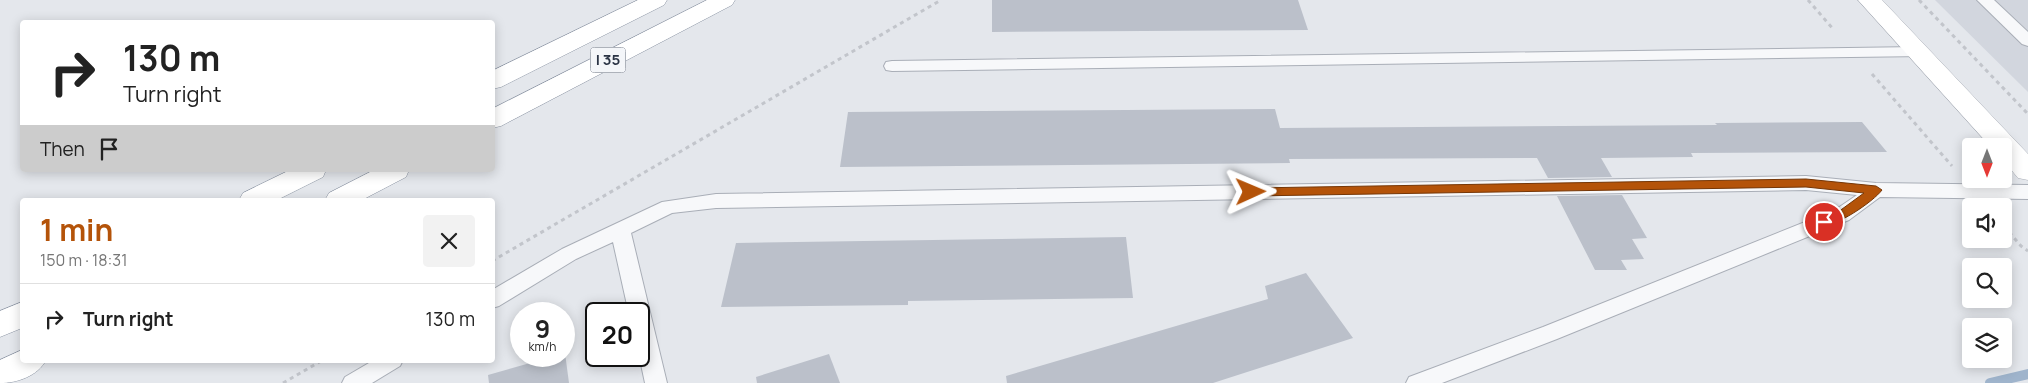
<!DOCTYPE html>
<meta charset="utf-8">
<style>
body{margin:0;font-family:Manrope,sans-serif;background:#f2f2f2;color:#222;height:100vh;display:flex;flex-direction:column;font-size:19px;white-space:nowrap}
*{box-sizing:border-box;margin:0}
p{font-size:16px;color:#767676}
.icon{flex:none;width:28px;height:28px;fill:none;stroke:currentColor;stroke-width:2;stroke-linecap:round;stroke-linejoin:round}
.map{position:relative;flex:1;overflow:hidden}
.panel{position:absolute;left:20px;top:198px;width:475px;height:165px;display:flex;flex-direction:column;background:#fff;border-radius:5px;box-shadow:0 2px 12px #0003}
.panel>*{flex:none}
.guide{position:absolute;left:20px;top:20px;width:475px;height:152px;border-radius:5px;box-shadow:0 2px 12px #0003;background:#fff;color:#222;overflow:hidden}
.needle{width:32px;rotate:180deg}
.tools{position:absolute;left:1962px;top:138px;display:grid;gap:10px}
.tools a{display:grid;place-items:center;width:50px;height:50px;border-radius:5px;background:#fff;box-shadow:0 2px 12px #0003;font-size:25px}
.speed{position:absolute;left:510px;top:302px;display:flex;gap:10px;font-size:25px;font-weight:700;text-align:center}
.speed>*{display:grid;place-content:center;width:65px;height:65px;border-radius:50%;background:#fff;box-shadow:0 2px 12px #0003;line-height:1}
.speed small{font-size:12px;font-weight:400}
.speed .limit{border:2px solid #111;border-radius:8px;background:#fff;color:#111}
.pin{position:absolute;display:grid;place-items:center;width:42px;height:42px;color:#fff;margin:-21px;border:2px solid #fff;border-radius:50%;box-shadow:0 1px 5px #0007}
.me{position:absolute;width:55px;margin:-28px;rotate:89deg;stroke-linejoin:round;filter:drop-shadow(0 0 4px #0008)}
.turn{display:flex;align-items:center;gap:18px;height:105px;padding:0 20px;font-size:22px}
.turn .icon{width:65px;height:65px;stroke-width:2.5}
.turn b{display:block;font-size:35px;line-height:42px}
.then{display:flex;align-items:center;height:48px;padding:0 20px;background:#0003;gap:10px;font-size:19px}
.round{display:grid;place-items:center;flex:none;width:52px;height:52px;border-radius:5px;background:#f2f2f2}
.head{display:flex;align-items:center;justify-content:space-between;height:85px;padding:0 20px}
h1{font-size:30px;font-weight:700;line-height:38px;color:#b45309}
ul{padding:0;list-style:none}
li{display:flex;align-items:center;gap:15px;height:70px;padding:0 20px;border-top:1px solid #e0e0e0}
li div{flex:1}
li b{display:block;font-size:19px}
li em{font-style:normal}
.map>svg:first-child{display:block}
.built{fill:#d2d6de}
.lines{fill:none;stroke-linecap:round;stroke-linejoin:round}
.stream{stroke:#9fb4cc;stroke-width:10}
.building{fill:#bbc0ca}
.service-casing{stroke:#a9aeb7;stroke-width:2}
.secondary-casing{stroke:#a9aeb7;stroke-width:1}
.motorway-casing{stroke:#8b94a3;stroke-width:1}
.path{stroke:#c2c5cb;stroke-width:3;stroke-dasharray:4 4;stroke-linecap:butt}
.service{fill:#f7f8fa;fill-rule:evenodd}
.secondary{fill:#fff;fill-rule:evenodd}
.motorway{fill:#fff;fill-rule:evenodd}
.route{fill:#b45309;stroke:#753606}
.labels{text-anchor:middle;stroke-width:4;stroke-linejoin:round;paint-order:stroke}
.shield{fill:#f4f6f9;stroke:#676e7b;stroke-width:1}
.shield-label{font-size:15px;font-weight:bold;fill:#2b3445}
</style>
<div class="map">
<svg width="2028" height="383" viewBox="0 0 2028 383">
<rect width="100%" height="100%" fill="#e4e7ec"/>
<path class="built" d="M1935,0H2028V92Z"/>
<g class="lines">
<path class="stream" d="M1990,383L2028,374"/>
</g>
<g class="building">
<path d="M992,0H1298L1308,30L992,32Z"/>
<path d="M1275,109L1280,128L1717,125L1715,123L1862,122L1887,152L1691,153L1693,157L1601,158L1612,177L1548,178L1537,158L1289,159L1290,163L840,167L848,112Z"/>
<path d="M1622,195L1647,238L1632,239L1644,259L1621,260L1627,270H1595L1557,196Z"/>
<path d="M1126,237L1133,298L908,301V305L721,307L736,243Z"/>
<path d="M1306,273L1353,338L1213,383H1007L1006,376L1268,299L1265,286Z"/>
<path d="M565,353L569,383H489L488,375L555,356H564Z"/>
<path d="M829,354L840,383H757L756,377Z"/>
</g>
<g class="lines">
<g class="service-casing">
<g id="service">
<path d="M1977,0H1994L2028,32V46L2022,44Z"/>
<path d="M1918,47L1924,48L1926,52L1924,56L892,71L886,70L884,66L886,62L892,61Z"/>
<path d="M1806,176L1876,183L2028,185V199L1880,197L1849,220L1557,339L1442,383H1406L1409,377L1543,327L1835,210L1857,195L1806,190L716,208L672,213L631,233L667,383H645L639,355V314H629L613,242L576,259L499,306L492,308V290L562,249L662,202L716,194Z"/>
<path d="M374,360H403L400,366L372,383H342L345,377Z"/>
</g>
</g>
<g class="secondary-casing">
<path id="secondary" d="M1858,0H1882L2028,154V180L2018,178L2004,161V146H1990Z"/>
</g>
<g class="motorway-casing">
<g id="motorway">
<path d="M638,0H667L664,5L501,87L492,89V71Z"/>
<path d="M707,0H735L732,5L501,126L492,128V109Z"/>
<path d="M290,170H326L323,177L277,200H239L243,193Z"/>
<path d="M374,170H409L406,177L362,200H325L329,193Z"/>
<path d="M22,302V328L0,337V311Z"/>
<path d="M22,350V360H46C38,376 17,383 0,383V360Z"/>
</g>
</g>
<g class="path">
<path d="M1808,0L1834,30"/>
<path d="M1919,0L2028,114"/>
<path d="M1872,74L1952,166"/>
<path d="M2004,226L2021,246L2028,251"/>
<path d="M492,261L941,0"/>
<path d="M283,383L323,360"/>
</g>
<use href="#service" class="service"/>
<use href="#secondary" class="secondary"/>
<use href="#motorway" class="motorway"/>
</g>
<path class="route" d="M1806,179L1876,186L1882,190C1874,201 1834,229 1820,225L1818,222L1820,219L1838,212L1864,193L1806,187L1251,196L1246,192L1251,188Z"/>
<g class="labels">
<rect class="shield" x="590.5" y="47.5" width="35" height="25" rx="4"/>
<g class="shield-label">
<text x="608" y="65">I 35</text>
</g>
</g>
</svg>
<div class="tools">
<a><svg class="needle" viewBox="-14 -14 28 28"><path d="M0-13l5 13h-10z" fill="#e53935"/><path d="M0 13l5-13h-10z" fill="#767676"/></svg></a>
<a><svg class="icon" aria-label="sound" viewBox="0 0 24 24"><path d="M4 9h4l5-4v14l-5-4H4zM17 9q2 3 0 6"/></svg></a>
<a><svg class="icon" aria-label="search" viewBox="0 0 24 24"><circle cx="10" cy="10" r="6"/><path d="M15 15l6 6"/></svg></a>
<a><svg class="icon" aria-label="layers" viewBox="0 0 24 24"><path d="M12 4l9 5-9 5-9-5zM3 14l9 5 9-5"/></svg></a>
</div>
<div class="speed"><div>9<small>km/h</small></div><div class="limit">20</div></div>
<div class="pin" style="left:1824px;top:222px;background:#d93025"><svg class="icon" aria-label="arrive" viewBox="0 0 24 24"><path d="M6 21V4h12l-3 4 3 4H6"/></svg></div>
<svg class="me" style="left:1251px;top:192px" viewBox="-20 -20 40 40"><path d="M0-17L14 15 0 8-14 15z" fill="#b45309" stroke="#fff" stroke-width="4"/></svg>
<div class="guide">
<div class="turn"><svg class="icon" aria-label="right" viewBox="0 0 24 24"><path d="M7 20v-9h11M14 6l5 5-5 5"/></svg><div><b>130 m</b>Turn right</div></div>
<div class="then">Then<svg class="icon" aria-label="arrive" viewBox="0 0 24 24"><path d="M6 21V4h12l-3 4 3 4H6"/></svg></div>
</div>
<section class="panel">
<div class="head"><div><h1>1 min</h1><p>150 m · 18:31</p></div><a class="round"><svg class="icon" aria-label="close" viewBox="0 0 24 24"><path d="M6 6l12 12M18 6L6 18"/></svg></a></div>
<ul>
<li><svg class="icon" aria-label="right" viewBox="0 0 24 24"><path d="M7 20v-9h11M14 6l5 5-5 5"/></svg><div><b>Turn right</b></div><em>130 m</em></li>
</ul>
</section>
</div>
